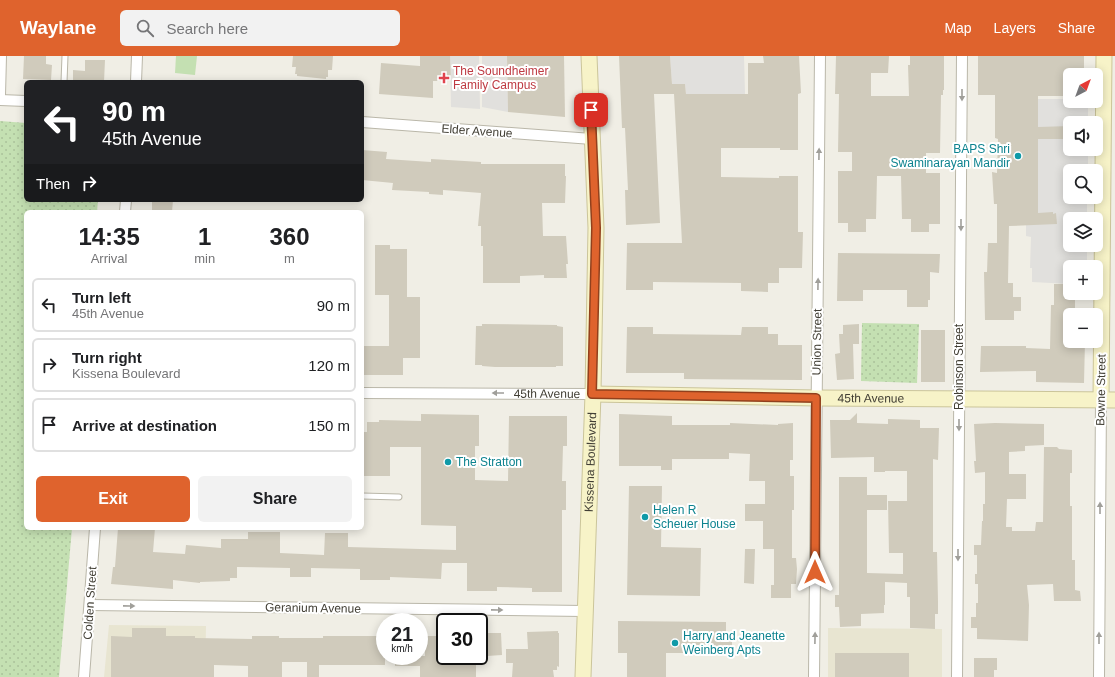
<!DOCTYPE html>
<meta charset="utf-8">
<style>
body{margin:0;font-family:Arial,sans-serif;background:#f2f2f2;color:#202124;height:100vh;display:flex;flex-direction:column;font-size:15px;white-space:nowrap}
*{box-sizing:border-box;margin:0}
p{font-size:13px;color:#757577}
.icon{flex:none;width:22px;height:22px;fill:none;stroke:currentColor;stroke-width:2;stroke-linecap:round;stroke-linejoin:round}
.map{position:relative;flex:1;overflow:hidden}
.panel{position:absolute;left:24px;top:154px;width:340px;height:320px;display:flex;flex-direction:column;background:#fff;border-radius:6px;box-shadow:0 2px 10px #0003}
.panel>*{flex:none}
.hud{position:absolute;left:24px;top:24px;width:340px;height:122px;border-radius:6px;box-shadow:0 2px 10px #0003;background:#202124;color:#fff;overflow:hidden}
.needle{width:26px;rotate:41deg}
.controls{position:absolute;left:1063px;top:12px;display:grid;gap:8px}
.controls a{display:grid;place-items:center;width:40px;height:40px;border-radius:6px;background:#fff;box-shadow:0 2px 10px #0003;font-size:20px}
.speed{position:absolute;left:376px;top:557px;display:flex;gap:8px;font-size:20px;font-weight:700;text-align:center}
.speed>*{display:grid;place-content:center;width:52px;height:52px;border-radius:50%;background:#fff;box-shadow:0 2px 10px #0003;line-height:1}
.speed small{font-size:10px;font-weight:400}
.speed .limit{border:2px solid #111;border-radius:6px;background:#fff;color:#111}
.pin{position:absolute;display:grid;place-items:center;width:34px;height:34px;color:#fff;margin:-17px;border-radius:8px;box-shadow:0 2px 6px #0006}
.me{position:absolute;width:44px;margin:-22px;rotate:0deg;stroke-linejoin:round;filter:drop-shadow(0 0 3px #0008)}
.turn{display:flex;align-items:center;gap:14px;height:84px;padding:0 12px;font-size:18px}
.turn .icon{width:52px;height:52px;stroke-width:2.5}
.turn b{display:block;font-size:28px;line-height:34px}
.then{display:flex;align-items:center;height:38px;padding:0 12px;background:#0003;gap:8px;font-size:15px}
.eta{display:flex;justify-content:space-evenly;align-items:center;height:68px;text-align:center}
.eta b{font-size:24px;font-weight:600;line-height:28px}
.primary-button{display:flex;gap:8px;margin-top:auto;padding:8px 12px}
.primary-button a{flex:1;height:46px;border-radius:6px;background:#df632d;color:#fff;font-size:16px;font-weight:600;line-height:46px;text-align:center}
.primary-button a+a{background:#f2f2f2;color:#202124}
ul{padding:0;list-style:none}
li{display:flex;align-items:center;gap:12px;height:54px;margin:0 8px 6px;padding:0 4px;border:2px solid #e0e0e0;border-radius:6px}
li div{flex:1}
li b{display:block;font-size:15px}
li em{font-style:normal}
header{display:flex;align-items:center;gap:24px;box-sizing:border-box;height:56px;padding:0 20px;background:#df632d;color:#fff}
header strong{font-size:19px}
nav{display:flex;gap:22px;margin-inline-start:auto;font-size:14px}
.search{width:280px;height:36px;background:#f2f2f2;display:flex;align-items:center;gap:10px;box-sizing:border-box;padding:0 14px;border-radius:6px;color:#757577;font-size:15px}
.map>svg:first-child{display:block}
.education{fill:#e8e5d1}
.green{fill:#c4e0b2}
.park{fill:url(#park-dots)}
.parking{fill:#e1e0dd}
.building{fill:#d0cbbc}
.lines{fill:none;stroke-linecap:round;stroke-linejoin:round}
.lane-casing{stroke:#bab7a9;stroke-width:7}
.street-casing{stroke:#bab7a9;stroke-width:12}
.secondary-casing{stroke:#cbc59a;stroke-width:17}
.lane{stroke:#fff;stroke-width:5}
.street{stroke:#fff;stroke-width:10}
.secondary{stroke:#f7f3c8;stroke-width:15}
.oneway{fill:#a09f9a}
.route-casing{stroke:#91401d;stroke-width:10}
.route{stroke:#df632d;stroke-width:7}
.health-dot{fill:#e0444e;stroke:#fff;stroke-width:1.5}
.culture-dot{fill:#0f9aa8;stroke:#fff;stroke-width:1.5}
.labels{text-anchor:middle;stroke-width:4;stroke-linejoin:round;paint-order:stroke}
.health-label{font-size:12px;fill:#be3a42;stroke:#fff;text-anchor:start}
.street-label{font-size:12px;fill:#423f35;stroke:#fff}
.culture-label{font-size:12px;fill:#0d838f;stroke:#fff;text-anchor:start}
</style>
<header>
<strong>Waylane</strong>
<div class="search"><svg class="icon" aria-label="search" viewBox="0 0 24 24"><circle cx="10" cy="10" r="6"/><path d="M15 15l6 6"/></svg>Search here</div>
<nav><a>Map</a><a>Layers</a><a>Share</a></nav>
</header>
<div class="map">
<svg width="1115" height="621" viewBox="0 0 1115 621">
<defs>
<pattern id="park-dots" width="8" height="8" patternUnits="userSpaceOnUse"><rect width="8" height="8" fill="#c4e0b2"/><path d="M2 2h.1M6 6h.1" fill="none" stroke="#aac19a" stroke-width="1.8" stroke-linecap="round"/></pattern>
</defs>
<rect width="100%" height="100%" fill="#f0eee5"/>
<g class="education">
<path d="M109,569L206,570L205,621H104Z"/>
<path d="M828,572L942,573V621H828Z"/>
</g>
<path class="green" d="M176,0H197L195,19L175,17Z"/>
<g class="park">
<path d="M0,65L26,67V144H98L97,156H26V472H72L59,621H0Z"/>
<path d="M862,267L919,268L917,327L861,325Z"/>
</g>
<g class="parking">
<path d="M450,0H479L480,53L451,51Z"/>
<path d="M482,0H507L508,56L482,51Z"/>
<path d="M670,0H744L745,38H686L685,28H672Z"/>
<path d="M1038,43H1070V45H1088V67H1070V93H1088V115H1070V141H1087V163H1070V189H1087V211H1070V228L1032,226V212H1030L1031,181L1026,180V148L1038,147Z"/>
</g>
<g class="building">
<path d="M24,0H46V8L52,9L51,24L23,23Z"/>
<path d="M293,0H333L332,14H328V21H326V23L297,20V18H295L296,11H292Z"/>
<path d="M420,0H450L451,25H433V42L379,38L381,7L420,10Z"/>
<path d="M507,0H564L565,61L508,56Z"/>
<path d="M619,0H670L672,28H685L686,38H748V7H764L763,0H799L801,37L798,38V94H780V92H721V121L779,122V120H798V176H803L802,212H779V227H768V236L741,235V227L653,226V234H626L627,187H682L674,38H654L660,167L626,169L625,134H628L625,72H622Z"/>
<path d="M836,0H889L888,17H871V40H909L908,9H910V0H944V34H943V39H941L940,97H926V117H940V168H929V176H911V163H902L901,120H877L876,163H866V176H848V167H838V115H852V96H838L839,38H835Z"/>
<path d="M978,0H1084V19H1070V40H1038V71L1070,70V83H1038V157L1053,156V158L1056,157L1057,168L1009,170L1008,227H1013V241H1021V255H1014V264H985L984,216H987L988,187H997V148H994L992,116L997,117L998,83L995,82V39H978Z"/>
<path d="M85,4H105L104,26L73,25V14L85,15Z"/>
<path d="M362,94L387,96L386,103L431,106V103L481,106V108H565V120H566L565,147H542L543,180H566L568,208H566L567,222H544V219L520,220V227H483V190H481V170H478L481,137L443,134V139L429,138V136L392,134L393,127L362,124Z"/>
<path d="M152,144H173L172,156H152Z"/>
<path d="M375,189H390V193H407V241H420V302H403V319H362V290H389V239H375Z"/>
<path d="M838,197L940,198L939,217L930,216V244H928V251H907V234H863V245H837Z"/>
<path d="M1054,228H1070V237H1075V259H1070V285H1085L1084,327L1036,326V315L980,316L981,290H1026V292L1050,293L1051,249H1054Z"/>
<path d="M482,268L557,269V270L563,271V310H556V311H495L482,310V309H475L476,270H482Z"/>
<path d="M859,268V288H853L854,323L837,324L835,298L840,297L839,278H843V269Z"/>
<path d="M627,271H653V278L741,279L742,271H768V278H778V289H802V324L684,323V317H626Z"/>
<rect x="921" y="274" width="24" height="52"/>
<path d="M857,357V367L888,368V363L920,364V372H939L938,404L933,403V496H937L938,546V558H935V573L910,572V541H907V527L885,526V549H884V557L861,558V570L840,571L839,551H835V539H839V421H867V439H887V454H867V517L903,518V497H889L888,445H907V415H885V416H874V401L831,402L830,364H850Z"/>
<path d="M421,358L479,359V390H475V424L508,425L509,360H567V390H563L562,425H566V454H562V536H532V532L497,531V535H467V507H442L441,523L390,521V524H360V513L311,512V521H290V512L237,511V522H230V525L200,526V527L173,524V533L111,528L113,511H115L118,472H155L153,496L185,498L186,489L221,492V483H248V476H280V497L324,499L325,477H348V491L456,494V470L421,469V391H390V420H362V376H367V366H379V364L421,365Z"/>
<path d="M619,358L672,360V369H730V367L778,369V368L793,367V404H790V420H794V454H792V502H796L797,513L796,528H791V542H771V529H774V493H763V465H745V448H765V425H749L750,398L729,397V403H672V414H661V410H619Z"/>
<path d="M995,367L1044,368V389L1025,390V395L1009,396V418H1026V443H1007L1006,471H1012V475H1035L1036,466H1043L1044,391H1057L1059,393L1072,394V417H1070V450H1072V504H1075V534L1080,535L1081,545H1054L1053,528L1027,529L1029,549L1028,585L977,583V572H971V561H976V547H978V528H975V518H977V499H974V489H981L982,465H983V448H985V416L975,417L974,405H976L974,368Z"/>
<path d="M629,430H662L661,491L701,492L700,540L627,539Z"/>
<path d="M745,493H755L754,528L744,527Z"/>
<path d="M618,565L726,566V578H732V597H666V621H627V597H618Z"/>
<path d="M132,572H166V580H195V582L252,583V580H279V582H323V580H385V609H319V621H307V606H282V621H248V610L214,609V621H111V580L132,581Z"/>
<path d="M558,575V577H559V611L557,610V614H553L554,621H512L513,607H506V593H528L527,576Z"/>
<path d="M486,577H501L502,599L487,600Z"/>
<path d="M425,580H445V600H476V621H420V610H395V600H425Z"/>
<rect x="835" y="597" width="74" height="24"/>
<path d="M974,602H997V614H994V621H974Z"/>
</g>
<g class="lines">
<g class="lane-casing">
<g id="lane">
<path d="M64,26L65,0"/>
<path d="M362,440L399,441"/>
</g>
</g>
<g class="street-casing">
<g id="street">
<path d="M136,26L137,0"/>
<path d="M0,39L1,0"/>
<path d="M0,44L26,45"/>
<path d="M362,66L592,83"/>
<path d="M125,156L126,144"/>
<path id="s1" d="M362,337L593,338"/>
<path d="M90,549L584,555"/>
<path d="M84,621L95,472"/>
<path d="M814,621L820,0"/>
<path d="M957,621L962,0"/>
<path d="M1099,621L1101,344"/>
</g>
</g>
<g class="secondary-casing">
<g id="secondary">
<path id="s2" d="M593,338L816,342L1115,344"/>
<path d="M1101,344L1104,0"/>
<path id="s3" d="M583,621L593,338L596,172L589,0"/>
</g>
</g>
<use href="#lane" class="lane"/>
<use href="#street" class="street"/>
<use href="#secondary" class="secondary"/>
</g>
<defs><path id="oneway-solid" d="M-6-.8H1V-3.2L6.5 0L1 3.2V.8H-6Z"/></defs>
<g class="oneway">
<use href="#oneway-solid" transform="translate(962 39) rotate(90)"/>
<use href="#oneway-solid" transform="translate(819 98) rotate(-89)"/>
<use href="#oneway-solid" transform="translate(961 169) rotate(90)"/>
<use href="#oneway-solid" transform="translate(818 228) rotate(-89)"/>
<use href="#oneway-solid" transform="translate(498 337) rotate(-180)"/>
<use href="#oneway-solid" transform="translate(959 369) rotate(90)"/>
<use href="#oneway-solid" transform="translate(1100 452) rotate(-90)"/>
<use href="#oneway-solid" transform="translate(958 499) rotate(90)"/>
<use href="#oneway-solid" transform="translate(129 550) rotate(1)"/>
<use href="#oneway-solid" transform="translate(497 554) rotate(1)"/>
<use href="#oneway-solid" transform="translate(815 582) rotate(-89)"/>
<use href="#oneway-solid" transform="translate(1099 582) rotate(-90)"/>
</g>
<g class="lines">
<g class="route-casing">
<path id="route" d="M591,54L596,172L592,338L816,342L815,516"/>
</g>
<use href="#route" class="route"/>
</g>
<path class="health-dot" d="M442 16h4v4h4v4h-4v4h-4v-4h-4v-4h4z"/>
<g class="culture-dot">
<circle cx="1018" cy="100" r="4"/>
<circle cx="448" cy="406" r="4"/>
<circle cx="645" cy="461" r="4"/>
<circle cx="675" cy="587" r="4"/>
</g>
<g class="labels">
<g class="health-label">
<text x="453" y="19">The Soundheimer<tspan x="453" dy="14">Family Campus</tspan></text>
</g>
<g class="street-label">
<text transform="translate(477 75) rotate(4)" y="4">Elder Avenue</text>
<text transform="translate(817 286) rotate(-89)" y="4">Union Street</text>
<text transform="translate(959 311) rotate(-90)" y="4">Robinson Street</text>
<text transform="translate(1101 334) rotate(-89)" y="4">Bowne Street</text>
<text dy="4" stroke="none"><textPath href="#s1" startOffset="185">45th Avenue</textPath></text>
<text dy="4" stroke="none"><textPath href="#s2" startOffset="278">45th Avenue</textPath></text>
<text dy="4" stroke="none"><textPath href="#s3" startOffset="215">Kissena Boulevard</textPath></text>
<text transform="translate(90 547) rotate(-86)" y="4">Colden Street</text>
<text transform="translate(313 552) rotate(1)" y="4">Geranium Avenue</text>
</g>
<g class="culture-label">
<text x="1010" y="97" text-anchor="end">BAPS Shri<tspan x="1010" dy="14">Swaminarayan Mandir</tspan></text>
<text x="456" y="410">The Stratton</text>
<text x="653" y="458">Helen R<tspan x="653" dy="14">Scheuer House</tspan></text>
<text x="683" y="584">Harry and Jeanette<tspan x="683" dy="14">Weinberg Apts</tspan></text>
</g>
</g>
</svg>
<div class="controls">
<a><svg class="needle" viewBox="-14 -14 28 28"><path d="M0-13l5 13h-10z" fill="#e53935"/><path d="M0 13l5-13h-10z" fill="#757577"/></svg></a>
<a><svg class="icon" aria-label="sound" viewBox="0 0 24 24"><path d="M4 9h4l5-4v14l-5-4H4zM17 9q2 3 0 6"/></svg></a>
<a><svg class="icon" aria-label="search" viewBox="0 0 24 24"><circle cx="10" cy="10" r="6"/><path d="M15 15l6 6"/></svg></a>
<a><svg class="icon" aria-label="layers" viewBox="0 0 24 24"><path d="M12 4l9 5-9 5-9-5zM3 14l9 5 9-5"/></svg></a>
<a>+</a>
<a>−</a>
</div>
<div class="speed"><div>21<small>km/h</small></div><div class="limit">30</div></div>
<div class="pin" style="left:591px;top:54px;background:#d93025"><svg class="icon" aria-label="arrive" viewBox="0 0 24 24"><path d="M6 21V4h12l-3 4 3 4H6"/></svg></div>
<svg class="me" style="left:815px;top:516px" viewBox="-20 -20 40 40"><path d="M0-17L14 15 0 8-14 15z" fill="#df632d" stroke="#fff" stroke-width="4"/></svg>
<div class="hud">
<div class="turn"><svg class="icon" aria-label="left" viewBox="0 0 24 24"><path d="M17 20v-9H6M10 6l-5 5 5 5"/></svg><div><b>90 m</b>45th Avenue</div></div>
<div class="then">Then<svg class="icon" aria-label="right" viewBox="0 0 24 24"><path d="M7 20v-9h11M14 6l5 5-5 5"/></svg></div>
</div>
<section class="panel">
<div class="eta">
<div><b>14:35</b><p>Arrival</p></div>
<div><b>1</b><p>min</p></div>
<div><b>360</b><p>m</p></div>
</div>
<ul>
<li><svg class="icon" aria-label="left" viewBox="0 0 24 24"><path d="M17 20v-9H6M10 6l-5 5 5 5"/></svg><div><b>Turn left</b><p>45th Avenue</p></div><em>90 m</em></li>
<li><svg class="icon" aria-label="right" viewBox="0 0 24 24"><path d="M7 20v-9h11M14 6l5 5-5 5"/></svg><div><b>Turn right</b><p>Kissena Boulevard</p></div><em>120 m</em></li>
<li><svg class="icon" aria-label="arrive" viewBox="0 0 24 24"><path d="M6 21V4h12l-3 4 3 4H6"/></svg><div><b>Arrive at destination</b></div><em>150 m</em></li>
</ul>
<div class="primary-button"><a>Exit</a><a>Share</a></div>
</section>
</div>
